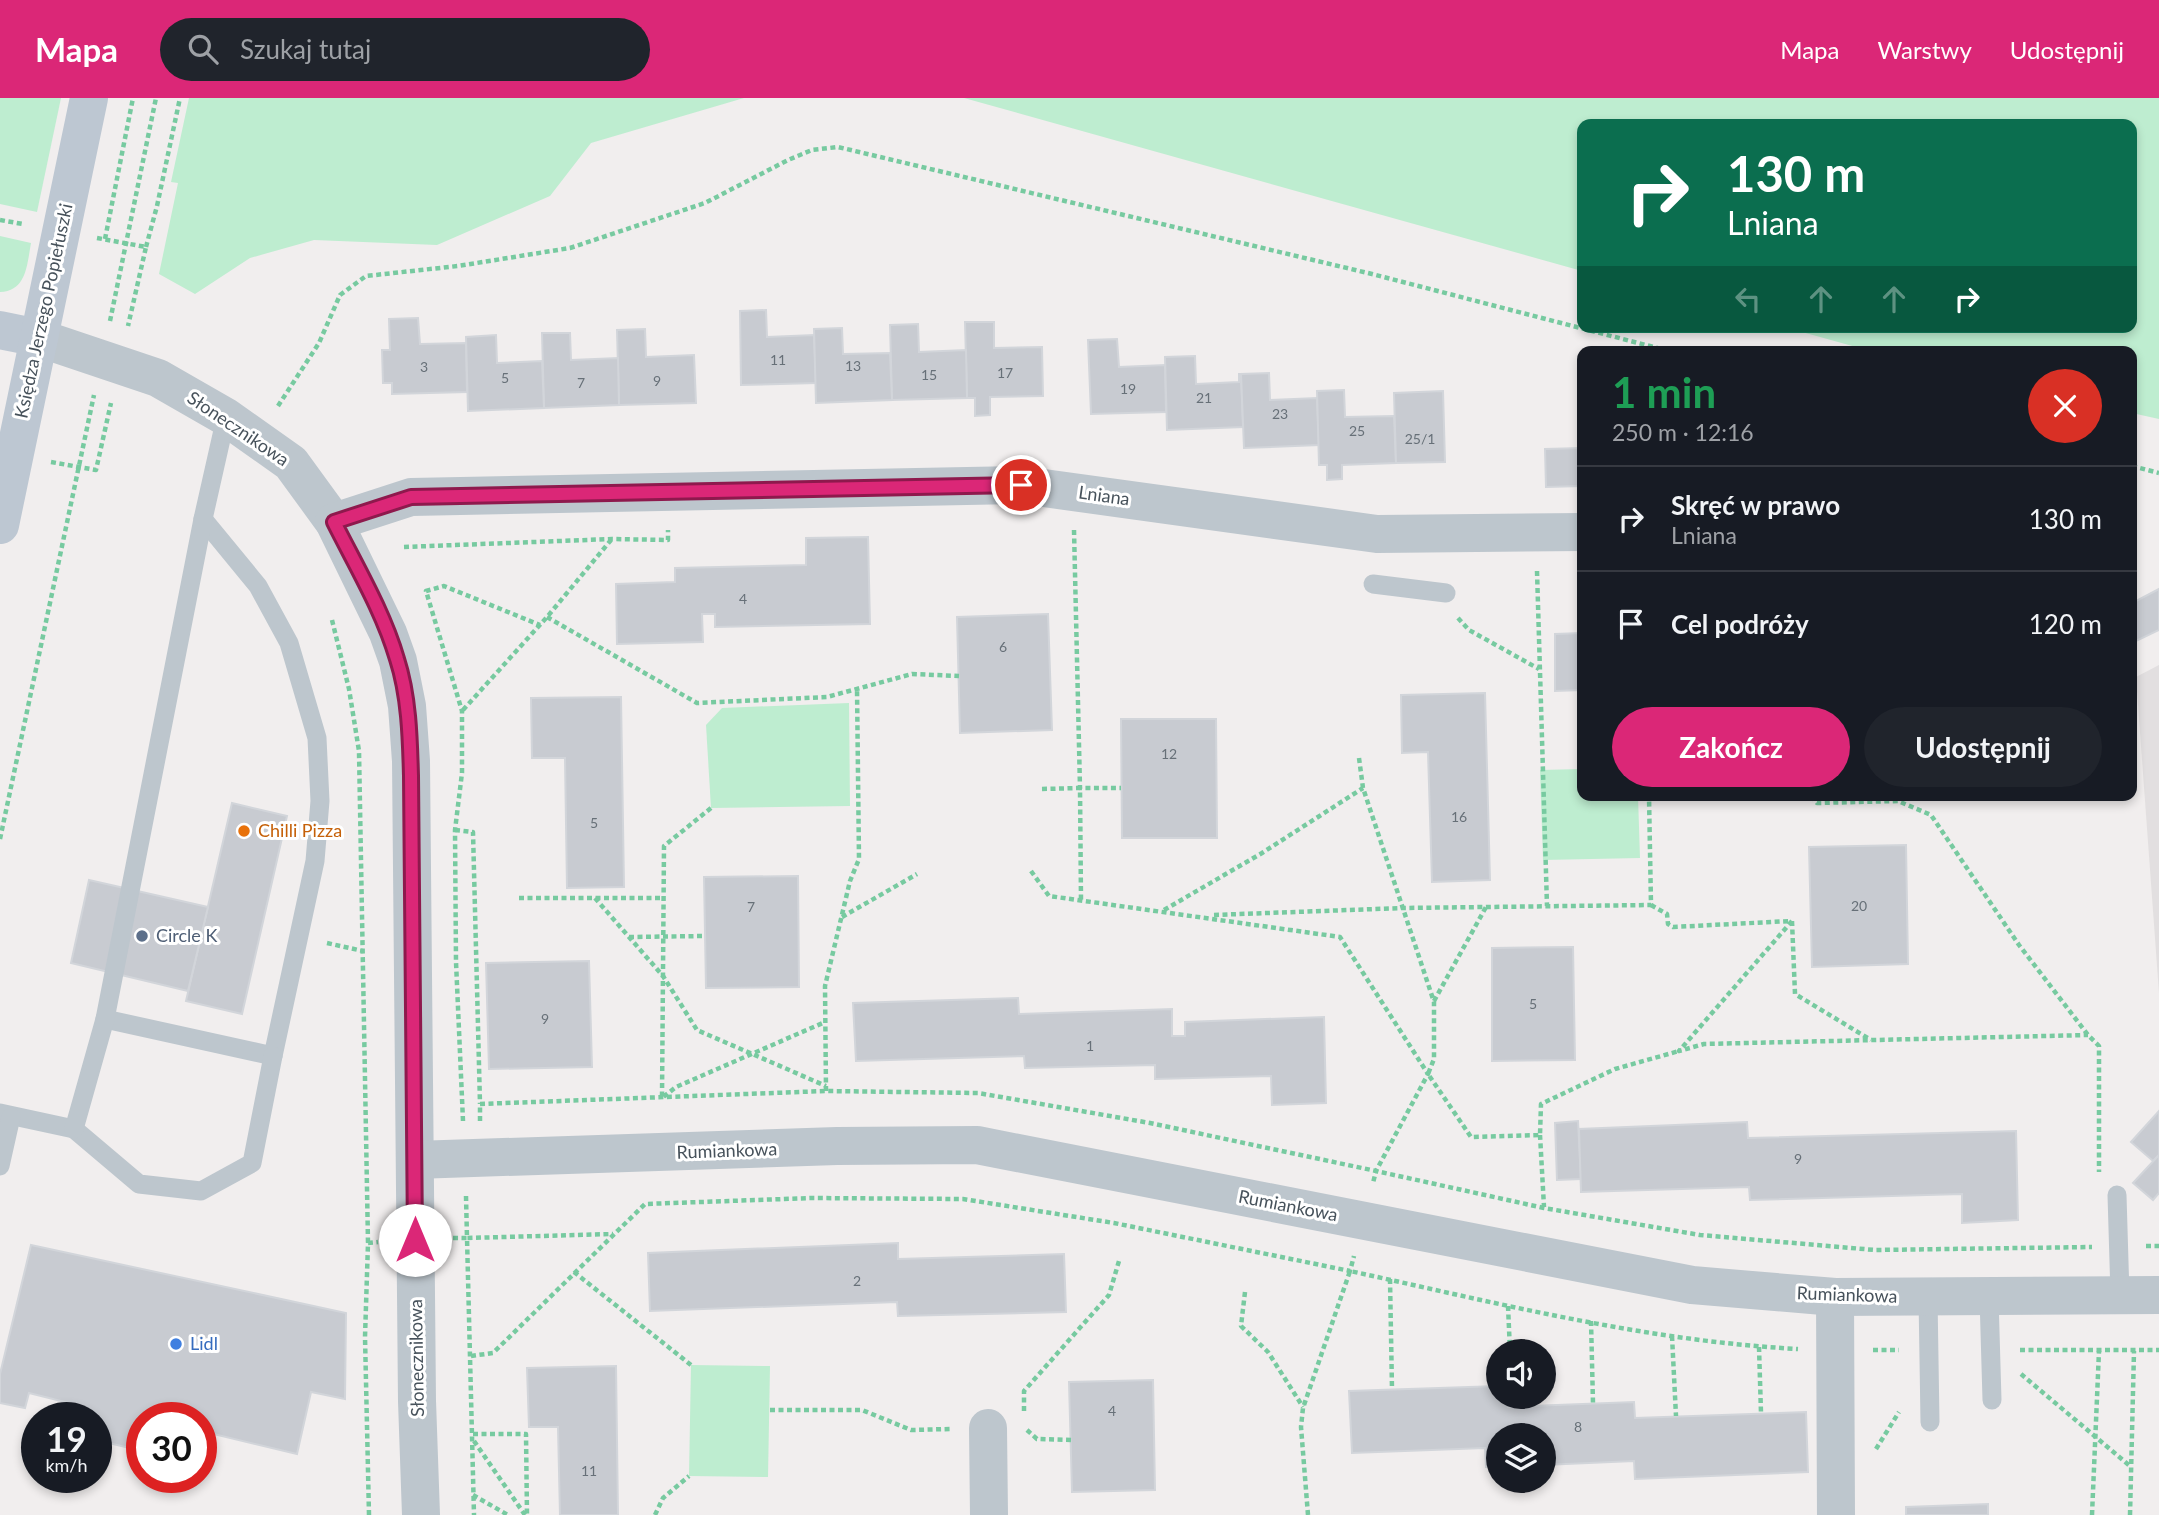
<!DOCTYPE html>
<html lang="pl">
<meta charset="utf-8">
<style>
body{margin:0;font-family:Lato,sans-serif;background:#20242c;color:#f1f3f6;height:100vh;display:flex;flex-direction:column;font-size:26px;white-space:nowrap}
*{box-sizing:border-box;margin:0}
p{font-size:23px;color:#9ea1a6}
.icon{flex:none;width:38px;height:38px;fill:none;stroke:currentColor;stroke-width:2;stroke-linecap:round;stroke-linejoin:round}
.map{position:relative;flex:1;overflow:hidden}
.details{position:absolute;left:1577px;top:248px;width:560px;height:455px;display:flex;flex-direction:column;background:#171b24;border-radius:14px;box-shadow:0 4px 10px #0003}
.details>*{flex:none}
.banner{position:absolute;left:1577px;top:21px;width:560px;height:214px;border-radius:14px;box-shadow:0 4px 10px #0003;background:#0b6e4f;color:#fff;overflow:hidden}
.buttons{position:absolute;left:1486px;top:1241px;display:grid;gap:14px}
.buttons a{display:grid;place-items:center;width:70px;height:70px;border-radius:50%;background:#171b24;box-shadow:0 4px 10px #0003;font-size:35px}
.speed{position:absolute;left:21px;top:1304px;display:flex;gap:14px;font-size:35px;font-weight:700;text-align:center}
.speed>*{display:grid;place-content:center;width:91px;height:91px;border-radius:50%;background:#171b24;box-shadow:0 4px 10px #0003;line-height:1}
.speed small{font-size:18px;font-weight:400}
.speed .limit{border:10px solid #d22;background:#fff;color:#111}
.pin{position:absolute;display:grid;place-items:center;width:60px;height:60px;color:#fff;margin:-30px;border:4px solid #fff;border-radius:50%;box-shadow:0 2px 7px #0007}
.me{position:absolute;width:77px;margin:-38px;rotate:0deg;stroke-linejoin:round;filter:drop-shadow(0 0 5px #0008)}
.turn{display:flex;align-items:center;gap:24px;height:147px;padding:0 35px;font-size:32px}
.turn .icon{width:91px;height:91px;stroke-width:2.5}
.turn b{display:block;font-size:49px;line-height:60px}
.lanes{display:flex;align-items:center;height:66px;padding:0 35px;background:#0003;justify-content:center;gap:35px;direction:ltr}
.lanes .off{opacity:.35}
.round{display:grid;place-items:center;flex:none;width:74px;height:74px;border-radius:37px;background:#20242c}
.head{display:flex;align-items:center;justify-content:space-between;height:119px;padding:0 35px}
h1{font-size:42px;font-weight:700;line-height:52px;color:#1e9e55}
.button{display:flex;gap:14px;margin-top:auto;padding:14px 35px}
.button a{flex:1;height:80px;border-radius:42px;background:#db2777;color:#fff;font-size:28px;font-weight:700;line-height:80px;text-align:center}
.button a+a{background:#20242c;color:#f1f3f6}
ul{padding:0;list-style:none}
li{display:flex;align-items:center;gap:21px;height:105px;padding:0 35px;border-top:2px solid #363941}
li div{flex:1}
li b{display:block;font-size:26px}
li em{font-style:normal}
header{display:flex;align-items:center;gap:42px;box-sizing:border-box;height:98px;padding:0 35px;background:#db2777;color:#fff}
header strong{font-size:33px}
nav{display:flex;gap:38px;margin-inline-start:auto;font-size:24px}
.search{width:490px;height:63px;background:#20242c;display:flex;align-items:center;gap:18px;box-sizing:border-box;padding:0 24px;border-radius:38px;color:#9ea1a6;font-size:26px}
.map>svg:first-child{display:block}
.education{fill:#e2dfe0}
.green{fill:#beedd0}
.building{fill:#c8cbd1;stroke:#d2d5da;stroke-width:2}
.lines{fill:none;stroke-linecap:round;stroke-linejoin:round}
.path{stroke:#77caa0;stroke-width:4.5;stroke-dasharray:5 3.5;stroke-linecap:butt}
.service{stroke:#bdc6cd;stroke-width:19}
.minor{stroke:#bdc6cd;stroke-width:38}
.secondary{stroke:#bdc7d2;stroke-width:38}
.route-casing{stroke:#8e194d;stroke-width:18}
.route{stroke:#db2777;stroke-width:12}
.food-dot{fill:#e8710a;stroke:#fff;stroke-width:2.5}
.service-dot{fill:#5c6f8a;stroke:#fff;stroke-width:2.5}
.shop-dot{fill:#3f7fe0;stroke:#fff;stroke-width:2.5}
.labels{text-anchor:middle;stroke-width:6;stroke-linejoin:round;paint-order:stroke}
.number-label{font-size:14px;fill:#677078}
.street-label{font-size:18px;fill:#47525b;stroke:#fff}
.food-label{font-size:18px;fill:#c56008;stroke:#fff;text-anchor:start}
.service-label{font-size:18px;fill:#4e5e75;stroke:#fff;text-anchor:start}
.shop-label{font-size:18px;fill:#366cbe;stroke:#fff;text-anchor:start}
</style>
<header>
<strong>Mapa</strong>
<div class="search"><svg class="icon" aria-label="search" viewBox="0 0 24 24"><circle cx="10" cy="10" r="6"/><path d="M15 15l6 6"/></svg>Szukaj tutaj</div>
<nav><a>Mapa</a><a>Warstwy</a><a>Udostępnij</a></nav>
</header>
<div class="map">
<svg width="2159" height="1417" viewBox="0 0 2159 1417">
<rect width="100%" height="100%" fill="#f1eeee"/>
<path class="education" d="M2159,567V895L2136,579Z"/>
<g class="green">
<path d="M0,0H61L37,114L0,106Z"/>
<path d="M189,0H744L591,45L550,98L437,147L314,142L250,160L195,196L159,176L178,85L171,84Z"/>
<path d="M964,0H2159V321L2132,315V254H1874L1784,229H2132V26H1582V173Z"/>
<path d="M0,138L31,145C27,166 27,193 0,194Z"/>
<path d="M849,605L850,708L711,710L706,627L722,610Z"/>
<path d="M1582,671V698H1638L1640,760L1543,762L1540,672Z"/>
<path d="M691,1267L770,1268L768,1379L689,1378Z"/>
</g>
<g class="building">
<path d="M766,212L767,239L814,237L816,285L741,287L740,213Z"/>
<path d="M418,220L420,246L466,245L467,294L392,296V285H383L382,252H390L389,221Z"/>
<path d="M965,224H994V250L1042,249L1043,298L990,299V317L975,318V300H967Z"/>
<path d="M918,226L919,254L966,252L967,300L892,302L890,227Z"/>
<path d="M842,230L843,256L890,255L892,302L816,305L814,231Z"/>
<path d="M645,231L646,259L694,257L696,305L619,307L617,232Z"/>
<path d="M542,235H570L571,262L618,260L619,307L544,310Z"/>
<path d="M496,237L497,265L542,263L544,310L468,313L466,239Z"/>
<path d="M1117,241L1119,269L1165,267L1166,314L1091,316L1088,242Z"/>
<path d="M1195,258L1196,286L1239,284V276H1241L1243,329L1167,332L1165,259Z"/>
<path d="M1269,275L1270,302L1317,300L1319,347L1244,350L1241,276Z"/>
<path d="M1344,292L1345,319L1394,318L1396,365L1342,367V381L1327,382V367H1319L1317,293Z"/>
<path d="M1443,293L1445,364L1396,365L1394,295Z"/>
<path d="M1582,350V388L1546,389L1545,351Z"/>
<path d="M868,439L870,526L715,529V516H702L703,544L617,546L616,486L675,484V470L806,467V440Z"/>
<path d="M2159,491V532L2132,545V505Z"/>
<path d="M1048,516L1052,632L960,635L957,519Z"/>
<path d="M1582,535V592L1555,593V536Z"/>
<path d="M1485,595L1490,782L1432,784L1428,654L1402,655L1401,597Z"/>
<path d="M621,599L624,789L567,790L565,660H532L531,600Z"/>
<path d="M1121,621H1216L1217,740H1122Z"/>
<path d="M232,705L287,718L242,916L186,903Z"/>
<path d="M1906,747L1908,866L1812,869L1809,749Z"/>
<path d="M798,778L799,889L706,890L704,779Z"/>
<path d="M89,782L208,809L188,893L71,865Z"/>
<path d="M1573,849L1575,962L1492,963V850Z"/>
<path d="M589,863L592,969L489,971L486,865Z"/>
<path d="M1018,900L1019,916L1172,911V938H1185V924L1324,919L1326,1005L1272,1007L1271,978L1155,981V967L1025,970L1024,958L856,963L853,905Z"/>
<path d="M2159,1013V1057L2153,1063L2131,1044Z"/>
<path d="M1578,1023L1581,1081L1557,1082L1555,1025Z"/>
<path d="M1747,1024L1748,1040L2016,1033L2018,1122L1962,1125V1096L1750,1102L1749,1089L1581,1094L1579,1031Z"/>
<path d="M2159,1057V1095L2153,1102L2133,1085Z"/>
<path d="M898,1145V1161L1064,1156L1066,1214L898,1218L897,1204L650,1213L648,1155Z"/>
<path d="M31,1147L346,1215L345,1301L311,1294L297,1356L201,1333V1320H142V1353L96,1342V1320H66L69,1305L29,1295L25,1310L0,1305V1276Z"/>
<path d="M616,1268L618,1417H560L558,1329H529L527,1270Z"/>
<path d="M1153,1282L1155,1392L1072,1394L1069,1284Z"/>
<path d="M1498,1288V1298H1507L1508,1309L1634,1304L1635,1320L1806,1314L1808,1374L1635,1381L1634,1363L1544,1367V1337H1498V1368L1486,1369L1485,1350L1352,1355L1349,1293Z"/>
<path d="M1988,1406V1417H1906V1409Z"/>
</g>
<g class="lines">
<g class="path">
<path d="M0,122L23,126"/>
<path d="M97,140L146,149L128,228"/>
<path d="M105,141L133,0"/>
<path d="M146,149L157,108L180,0"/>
<path d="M110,223L156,0"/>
<path d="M278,308L319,245L340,197L366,178L458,168L570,150L705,105L788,62L812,52L838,49L1372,176L1673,254"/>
<path d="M51,364L96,372L111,305"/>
<path d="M2132,368L2159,375"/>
<path d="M1074,432L1080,690H1121"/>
<path d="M404,449L612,441L668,442V432"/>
<path d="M1537,473L1547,808"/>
<path d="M547,519L697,605L827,599L912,576L959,578"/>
<path d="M1458,520L1469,532L1539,571"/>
<path d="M332,522L349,591L359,653L368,1145"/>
<path d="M463,612L547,519L611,442"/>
<path d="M1359,660L1363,690L1434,904V961L1428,976L1471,1039L1540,1037L1541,1006L1615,971L1679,953"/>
<path d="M1042,691L1080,690L1081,802"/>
<path d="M1811,698L1817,705L1898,703L1931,717L2019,847L2088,937L2099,948V1074"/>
<path d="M711,710L664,748L662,1000L676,989L825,924"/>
<path d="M455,732L473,734L480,1006"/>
<path d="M0,741L94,297"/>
<path d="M1031,773L1049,798L1340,839L1428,976L1376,1073L1544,1110L1700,1137L1875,1152L2092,1149"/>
<path d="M519,800H662"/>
<path d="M595,800L663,878L697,932L826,988"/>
<path d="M1651,807L1667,816L1668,826L1673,829L1791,823"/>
<path d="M1164,812L1262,755L1363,690"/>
<path d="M1214,817L1403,810L1651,807L1649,698"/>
<path d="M842,819L917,776"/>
<path d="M1792,823L1679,953L1704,946L2088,937"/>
<path d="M1792,823L1795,896L1871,942"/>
<path d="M629,839L705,838"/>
<path d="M327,845L363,853"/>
<path d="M1434,903L1486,809"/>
<path d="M826,993L825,888L850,783L859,761L857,590"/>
<path d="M463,1023L456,864L455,732L462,675V613L426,493L444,488L540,527"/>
<path d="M480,1023V1006L826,993L978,995L1150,1025L1376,1073L1373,1085"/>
<path d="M1540,1037L1544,1109"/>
<path d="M466,1098L467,1140L613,1136"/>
<path d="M453,1140H467L474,1417"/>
<path d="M2146,1148H2159"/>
<path d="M574,1174L691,1267"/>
<path d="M1390,1181L1392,1291"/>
<path d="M1245,1194L1241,1228L1268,1254L1303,1309"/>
<path d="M1508,1208L1510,1253"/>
<path d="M1591,1223L1593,1305"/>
<path d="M1672,1238L1676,1318"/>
<path d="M1759,1249L1761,1315"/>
<path d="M1873,1252H1899"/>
<path d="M2020,1252H2159"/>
<path d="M471,1258L493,1255L645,1106L812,1100L963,1101L1114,1125L1350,1173L1354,1158"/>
<path d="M2021,1276L2130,1368"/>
<path d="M1512,1298L1513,1308"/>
<path d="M770,1312H862L911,1332L950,1331"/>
<path d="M1024,1313V1293L1109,1197L1119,1163"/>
<path d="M1027,1332L1037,1341L1071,1342"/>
<path d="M473,1336H526L527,1417"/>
<path d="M474,1343L525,1417"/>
<path d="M1876,1351L1899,1314"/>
<path d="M473,1397L508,1417"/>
<path d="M369,1417L365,1239L368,1145L378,1144"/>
<path d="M655,1417L663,1400L689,1378"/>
<path d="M1308,1417L1301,1329L1303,1310L1350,1173C1497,1205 1646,1243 1798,1251"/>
<path d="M2092,1417L2099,1253"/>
<path d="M2130,1417L2134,1253"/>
</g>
<g class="service">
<path d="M1373,486L1446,495"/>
<path d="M105,921L273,958L315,763L320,703L317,640L289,545L258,488L203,421"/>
<path d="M0,1015L74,1031L139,1086L201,1093L252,1065L273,958"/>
<path d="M74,1031L105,921L203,421L226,319"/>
<path d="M0,1068L11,1019"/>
<path d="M2117,1097L2120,1197"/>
<path d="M1928,1199L1930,1324"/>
<path d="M1989,1199L1992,1302"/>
</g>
<g class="minor">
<path d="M39,240L158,280L226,319L291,365L334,424L388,535L398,563L407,608L411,663L417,1303L421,1417"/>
<path d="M334,424L411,399L1022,387L1377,436L1582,434"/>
<path d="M415,1062L837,1048L977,1047L1692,1187L1835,1199L2159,1197"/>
<path d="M1835,1199L1836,1417"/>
<path d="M988,1330L989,1417"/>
</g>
<g class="secondary">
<path d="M0,232L39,240"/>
<path d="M0,427L89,0"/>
</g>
</g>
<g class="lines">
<g class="route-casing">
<path id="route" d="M415,1142L411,678C410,640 409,598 397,561C383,513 356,468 334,424L411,399L1021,387"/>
</g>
<use href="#route" class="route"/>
</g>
<circle class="food-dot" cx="244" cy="733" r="7"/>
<circle class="service-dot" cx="142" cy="838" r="7"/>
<circle class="shop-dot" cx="176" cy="1246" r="7"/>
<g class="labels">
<g class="number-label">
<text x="778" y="267">11</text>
<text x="853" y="273">13</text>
<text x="424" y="274">3</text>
<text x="1005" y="280">17</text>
<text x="929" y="282">15</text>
<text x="505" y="285">5</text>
<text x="657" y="288">9</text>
<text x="581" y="290">7</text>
<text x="1128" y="296">19</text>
<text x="1204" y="305">21</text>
<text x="1280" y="321">23</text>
<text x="1357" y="338">25</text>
<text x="1420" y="346">25/1</text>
<text x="743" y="506">4</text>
<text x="1003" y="554">6</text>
<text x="1169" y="661">12</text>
<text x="1459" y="724">16</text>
<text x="594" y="730">5</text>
<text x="1859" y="813">20</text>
<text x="751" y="814">7</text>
<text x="1533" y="911">5</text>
<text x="545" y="926">9</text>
<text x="1090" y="953">1</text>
<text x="1798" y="1066">9</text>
<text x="857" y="1188">2</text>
<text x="1112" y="1318">4</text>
<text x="1578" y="1334">8</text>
<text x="589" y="1378">11</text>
</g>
<g class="street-label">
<text transform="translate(44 213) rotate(-78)" y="6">Księdza Jerzego Popiełuszki</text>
<text transform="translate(238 331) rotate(34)" y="6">Słonecznikowa</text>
<text transform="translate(1104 398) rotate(8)" y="6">Lniana</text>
<text transform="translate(727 1053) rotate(-2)" y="6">Rumiankowa</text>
<text transform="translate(1288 1108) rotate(11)" y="6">Rumiankowa</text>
<text transform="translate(1847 1197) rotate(2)" y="6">Rumiankowa</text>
<text transform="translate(417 1260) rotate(-91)" y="6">Słonecznikowa</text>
</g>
<g class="food-label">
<text x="258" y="739">Chilli Pizza</text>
</g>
<g class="service-label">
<text x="156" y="844">Circle K</text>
</g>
<g class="shop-label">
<text x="190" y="1252">Lidl</text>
</g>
</g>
</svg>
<div class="buttons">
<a><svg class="icon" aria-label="sound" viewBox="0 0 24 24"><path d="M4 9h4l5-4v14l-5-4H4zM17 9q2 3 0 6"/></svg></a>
<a><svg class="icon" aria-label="layers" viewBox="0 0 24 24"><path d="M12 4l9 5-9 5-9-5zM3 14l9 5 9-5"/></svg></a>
</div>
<div class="speed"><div>19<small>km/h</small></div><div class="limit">30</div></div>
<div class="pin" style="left:1021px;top:387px;background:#d93025"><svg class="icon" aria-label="arrive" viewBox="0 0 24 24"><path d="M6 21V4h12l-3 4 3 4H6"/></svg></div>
<svg class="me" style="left:415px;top:1142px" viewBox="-20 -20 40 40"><circle r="19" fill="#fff"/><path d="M0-13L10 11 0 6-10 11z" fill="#db2777"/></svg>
<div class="banner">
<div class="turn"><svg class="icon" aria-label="right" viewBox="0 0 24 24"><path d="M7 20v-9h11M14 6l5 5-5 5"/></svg><div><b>130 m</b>Lniana</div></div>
<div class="lanes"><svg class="icon off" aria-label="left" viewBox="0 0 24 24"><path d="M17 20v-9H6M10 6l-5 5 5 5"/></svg><svg class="icon off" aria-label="ahead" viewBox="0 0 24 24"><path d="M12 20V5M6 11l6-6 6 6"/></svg><svg class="icon off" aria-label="ahead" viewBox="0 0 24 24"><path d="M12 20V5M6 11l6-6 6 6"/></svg><svg class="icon" aria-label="right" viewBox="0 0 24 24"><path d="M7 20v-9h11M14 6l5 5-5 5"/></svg></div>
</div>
<section class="details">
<div class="head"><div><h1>1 min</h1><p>250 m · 12:16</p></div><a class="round" style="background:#d93025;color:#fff"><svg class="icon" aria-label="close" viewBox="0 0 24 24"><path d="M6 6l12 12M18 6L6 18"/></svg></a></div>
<ul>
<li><svg class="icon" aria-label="right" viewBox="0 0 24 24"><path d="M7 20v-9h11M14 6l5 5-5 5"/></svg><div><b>Skręć w prawo</b><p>Lniana</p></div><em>130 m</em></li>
<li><svg class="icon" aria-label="arrive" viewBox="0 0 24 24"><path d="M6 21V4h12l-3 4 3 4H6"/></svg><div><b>Cel podróży</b></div><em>120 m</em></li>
</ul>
<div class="button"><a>Zakończ</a><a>Udostępnij</a></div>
</section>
</div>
